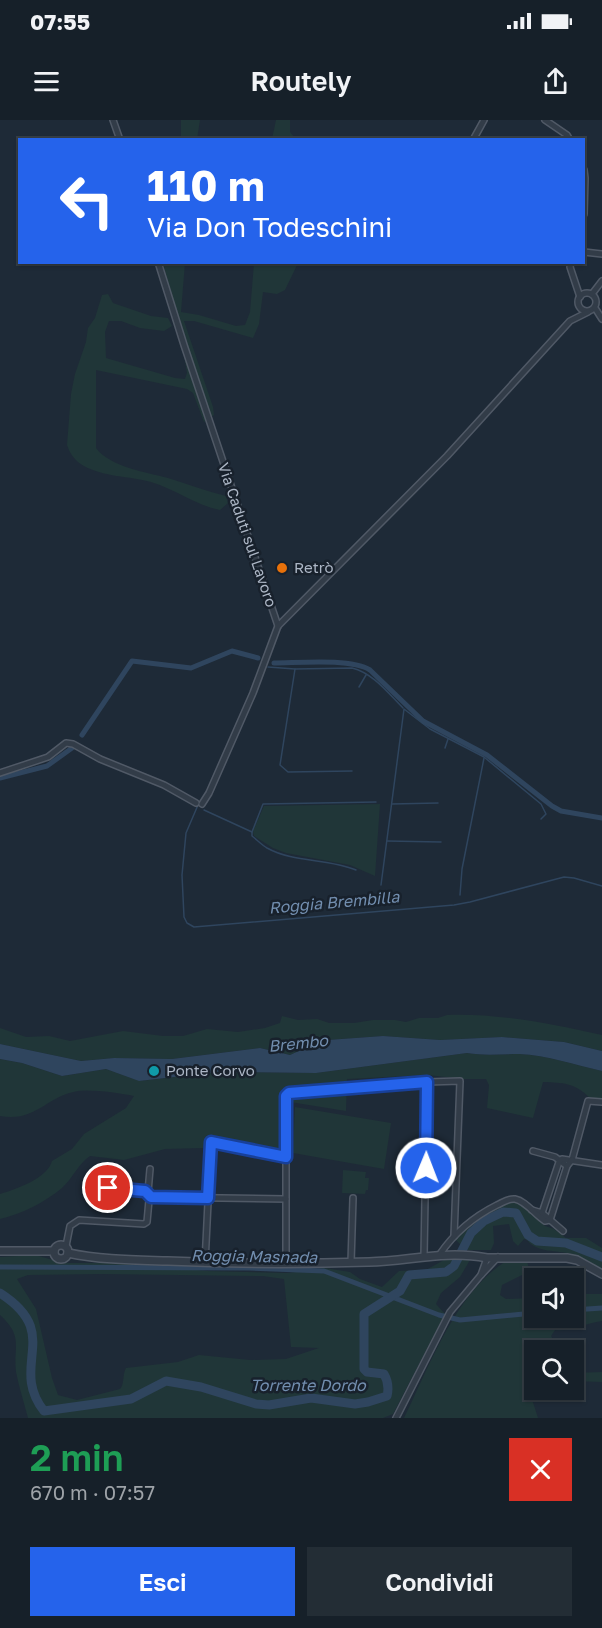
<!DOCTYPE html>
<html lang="it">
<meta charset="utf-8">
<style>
body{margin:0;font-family:"Golos Text",sans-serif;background:#232d35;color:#f1f3f6;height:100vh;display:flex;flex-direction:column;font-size:22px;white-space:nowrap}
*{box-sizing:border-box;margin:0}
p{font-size:20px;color:#9ea3a8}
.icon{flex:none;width:33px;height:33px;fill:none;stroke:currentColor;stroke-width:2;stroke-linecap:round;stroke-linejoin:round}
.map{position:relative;height:1298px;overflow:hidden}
.panel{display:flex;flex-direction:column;background:#162029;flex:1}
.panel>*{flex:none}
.top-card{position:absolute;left:18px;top:18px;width:567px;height:126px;border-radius:0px;box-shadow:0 2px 4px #0004,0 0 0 2px #353e46;background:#2563eb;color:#fff;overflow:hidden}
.buttons{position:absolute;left:524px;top:1148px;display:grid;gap:12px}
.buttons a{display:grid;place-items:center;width:60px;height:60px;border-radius:0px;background:#162029;box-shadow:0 2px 4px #0004,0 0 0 2px #353e46;font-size:30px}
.pin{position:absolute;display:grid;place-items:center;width:51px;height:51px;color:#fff;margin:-26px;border:3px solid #fff;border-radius:50%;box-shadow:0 2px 6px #0007}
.me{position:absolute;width:66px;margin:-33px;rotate:1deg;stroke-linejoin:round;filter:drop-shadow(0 0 4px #0008)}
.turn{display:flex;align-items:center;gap:21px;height:126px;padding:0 30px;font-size:27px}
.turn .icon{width:78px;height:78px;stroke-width:2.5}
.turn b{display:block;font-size:42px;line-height:51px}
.round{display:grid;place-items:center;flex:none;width:63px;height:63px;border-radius:0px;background:#232d35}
.head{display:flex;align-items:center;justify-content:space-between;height:102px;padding:0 30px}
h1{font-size:36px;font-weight:600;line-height:45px;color:#1e9e55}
.primary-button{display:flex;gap:12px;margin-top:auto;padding:12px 30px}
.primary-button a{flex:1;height:69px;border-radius:0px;background:#2563eb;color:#fff;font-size:24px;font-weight:600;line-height:69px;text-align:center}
.primary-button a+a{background:#232d35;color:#f1f3f6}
.status{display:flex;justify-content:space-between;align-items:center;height:42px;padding:0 30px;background:#162029;direction:ltr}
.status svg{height:16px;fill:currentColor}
header{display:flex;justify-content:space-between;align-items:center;height:78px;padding:0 30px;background:#162029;font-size:27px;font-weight:600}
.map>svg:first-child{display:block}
.green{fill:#203638;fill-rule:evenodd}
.water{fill:#2f455e}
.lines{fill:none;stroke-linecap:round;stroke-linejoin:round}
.stream{stroke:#2f455e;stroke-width:1.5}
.canal{stroke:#2f455e;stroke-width:5}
.river{stroke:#2f455e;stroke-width:9}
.minor-casing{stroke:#505966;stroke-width:8}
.tertiary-casing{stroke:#505966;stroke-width:10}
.minor{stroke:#323c48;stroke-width:5}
.tertiary{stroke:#323c48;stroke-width:7}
.route-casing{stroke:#184099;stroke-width:15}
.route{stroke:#2563eb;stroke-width:10}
.food-dot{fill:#e8710a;stroke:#18212c;stroke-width:2}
.culture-dot{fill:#0f9aa8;stroke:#18212c;stroke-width:2}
.labels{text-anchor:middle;stroke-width:5;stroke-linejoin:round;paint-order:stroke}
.street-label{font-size:15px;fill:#acb6c5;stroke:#18212c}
.poi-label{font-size:15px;fill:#acb6c5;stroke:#18212c;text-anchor:start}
.water-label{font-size:16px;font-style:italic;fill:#728eaf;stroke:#18212c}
</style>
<div class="status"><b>07:55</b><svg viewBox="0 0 49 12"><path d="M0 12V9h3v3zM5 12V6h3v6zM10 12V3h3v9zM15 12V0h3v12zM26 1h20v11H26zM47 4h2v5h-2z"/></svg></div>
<header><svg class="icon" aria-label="menu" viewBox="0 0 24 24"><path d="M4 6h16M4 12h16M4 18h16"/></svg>Routely<svg class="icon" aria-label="share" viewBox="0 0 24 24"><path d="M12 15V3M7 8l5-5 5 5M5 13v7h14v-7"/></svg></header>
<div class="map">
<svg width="602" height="1298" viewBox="0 0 602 1298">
<rect width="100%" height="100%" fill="#1e2a37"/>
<g class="green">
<path d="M181,0H200L197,19H181Z"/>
<path d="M276,0H290V12L296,19H272Z"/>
<path d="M163,143H185L181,192L199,195L236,206L245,205L250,192L254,143H298L285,170L277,174L263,172L259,204L253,218L194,201H184L213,287L214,295L204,302L193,273L187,269L96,250V328C110,347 146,352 168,358C188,364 206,371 226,376L228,383L220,390C195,385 175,369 151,362C129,356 104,357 84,346C75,341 70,334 67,325L71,274L75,254L86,222L88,208L95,198L102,175L108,174L113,183L151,196L168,198L172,206L164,211L140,208L121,201H109L105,212L106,238L175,258L185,259L187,253L178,199Z"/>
<path d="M380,684L375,756L350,745L286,733L273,728L254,716L253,711L264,686Z"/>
<path d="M447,895C498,893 552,904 602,915V931L564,922L502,917L440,920L383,916L314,921L301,930L290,935L260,928L172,939L114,938L81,941L0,924V908L26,917L49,916L70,921L123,911L163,916H183L207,909L238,912L265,908L280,903L282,896L298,900L317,899L329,903H354L373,900H395L406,902L419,898H438Z"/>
<path d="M467,933C485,936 501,934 519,934C547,935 575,945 602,951V979L590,978C574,962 563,963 543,962L533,998L487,988L489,965L486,959H464L428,955L347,959L346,991L290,982L280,987L281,1032L210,1017L203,1028L165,1029L124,1040L90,1036C78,1044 73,1058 62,1068C45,1082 22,1094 0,1099V1074C16,1069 47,1059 52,1041L72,1029L84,1014L126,988L134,976C121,973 90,969 78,971C48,975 35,1003 0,996V939L22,943L62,956L106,949L140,961L218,952L316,953Z"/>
<path d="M295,987L391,1003L384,1049L293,1033Z"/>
<path d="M343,1050L366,1052L365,1058H369L368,1070H366L365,1074L342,1073Z"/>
<path d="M504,1083H519L528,1088L545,1106L554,1109L566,1118H586L602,1128V1149C592,1143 583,1138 572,1134C556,1130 537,1133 527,1120L524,1119L518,1126L513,1121L509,1104L493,1106L494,1123L491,1130H466L456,1120L474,1100Z"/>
<path d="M35,1135L64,1143H122L208,1151L288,1153L325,1148L350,1152L360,1159L382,1167L399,1151L426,1150L444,1140H470L460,1157L441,1173L436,1184L445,1194L393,1294L383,1298H28C24,1283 19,1267 16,1252C13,1226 24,1217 0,1195V1137ZM101,1154L263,1156L284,1159L291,1227L319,1228L286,1239L250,1240L199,1235L178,1242L126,1248C122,1255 125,1263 120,1269L77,1280L58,1275L52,1258L36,1189L17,1159L28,1155Z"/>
<path d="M506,1141L527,1142L530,1151L502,1165L500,1175L506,1179L534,1178V1197H573V1174H602V1201C585,1203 572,1212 555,1210L551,1216L559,1230H534V1266L531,1276L538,1298H404C430,1245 455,1174 506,1141Z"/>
<path d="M602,1252V1262L573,1261V1253Z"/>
</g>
<path class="water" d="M383,916L440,920L502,917L564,922L602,931V951C575,945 547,935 519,934C501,934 485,936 467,933L316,953L218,952L139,961L106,949L62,956L22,943L0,939V924L81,941L114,938L172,939L260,928L290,935L301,930L314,921Z"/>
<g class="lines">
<g class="stream">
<path d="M268,547L295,549L352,548C373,553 388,573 403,588"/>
<path d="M295,549L280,645L288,652L352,651"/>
<path d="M359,567L366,555"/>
<path d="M445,628L448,619"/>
<path d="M392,684L438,683"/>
<path d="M198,685L186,713L182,755L184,797L187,803L194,807L454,785L470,782L564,757L574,758L602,766"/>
<path d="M204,690L252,712L263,684L376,682"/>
<path d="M252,712V716C257,720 262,725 267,728C294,743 328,738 356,750"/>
<path d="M387,721L441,722"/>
<path d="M381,765L404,589L430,609L484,637L541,684L546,694L541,699"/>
<path d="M460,775L462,749L484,638"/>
</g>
<g class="canal">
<path d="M274,543C298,543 350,538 370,550L423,601L487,635L552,686L561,691L602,698"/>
<path d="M82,615L132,541L191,548L232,531L258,538"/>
<path d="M0,658L47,646L72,628"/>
<path d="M0,1147L249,1148L324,1151L439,1195L460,1200L534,1193"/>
<path d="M573,1190L602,1188"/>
</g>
<path class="river" d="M0,1173C64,1214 8,1245 44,1291L131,1279L166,1261L201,1267L256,1284L269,1285L311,1278L355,1284L368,1282L387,1276C389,1268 388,1261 384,1254L367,1252L364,1249V1194L400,1171L409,1155L446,1152L454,1146L471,1113L484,1101L503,1092L516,1093L528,1115L537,1121L566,1123L602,1137"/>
<g class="minor-casing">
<g id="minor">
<path d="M113,0L120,20"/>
<path d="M545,0L567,15L570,20"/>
<path d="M473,20L484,0"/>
<path d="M584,50L585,58L584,94"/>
<path d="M584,132L602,134"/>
<path d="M158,142L184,225L278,506"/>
<path d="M571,142L570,147L580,177"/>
<circle cx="587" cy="182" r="9"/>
<path d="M592,174L602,161"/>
<path d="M595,188L602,199"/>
<path d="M0,653L48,637L66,623L73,624L100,639L164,665L196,683"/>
<path d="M202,684L209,673L253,573L278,506L447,336L570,201L588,192"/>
<path d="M533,1031L555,1037L567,1046"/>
<path d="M572,1040L588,981L602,982"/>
<path d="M108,1068L145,1071L151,1077L286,1079"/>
<path d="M148,1072L150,1049"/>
<path d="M532,1090L542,1093L559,1042L562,1039L602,1045"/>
<path d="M542,1093L563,1111"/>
<path d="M66,1126L70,1106L79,1100L144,1104L147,1102L149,1080L151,1077"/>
<path d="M440,1134C455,1112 473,1097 497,1085C502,1083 508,1078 515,1079C526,1081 535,1095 545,1101L550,1100L567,1046L572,1040"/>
<path d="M424,1136L427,962"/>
<path d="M487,1138L481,1155L498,1137"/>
<path d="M351,1142L353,1078"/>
<path d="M205,1143L211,1022L286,1037"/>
<path d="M286,1144V979L289,973L395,963L460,961L454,1116"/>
<path d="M396,1298L450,1192L481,1155"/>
</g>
</g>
<g class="tertiary-casing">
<g id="tertiary">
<circle cx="61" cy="1132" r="7"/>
<path d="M0,1131H54"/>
<path d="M68,1133C101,1140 134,1140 168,1141C235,1144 302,1144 369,1142C410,1141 445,1130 487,1138H567L577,1140L602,1154"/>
</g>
</g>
<use href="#minor" class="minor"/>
<use href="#tertiary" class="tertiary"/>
</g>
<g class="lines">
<g class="route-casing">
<path id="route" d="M108,1068L145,1071L151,1077L208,1078L211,1022L286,1037V976L289,973L427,962L426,1048"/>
</g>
<use href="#route" class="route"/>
</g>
<circle class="food-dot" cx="282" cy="448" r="6"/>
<circle class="culture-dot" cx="154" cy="951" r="6"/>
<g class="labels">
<g class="street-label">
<text transform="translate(247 415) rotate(71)" y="5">Via Caduti sul Lavoro</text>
</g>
<g class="poi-label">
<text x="294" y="453">Retrò</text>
<text x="166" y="956">Ponte Corvo</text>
</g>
<g class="water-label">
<text transform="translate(334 782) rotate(-5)" y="6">Roggia Brembilla</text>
<text transform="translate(298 923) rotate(-6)" y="6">Brembo</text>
<text transform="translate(254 1136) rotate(1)" y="6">Roggia Masnada</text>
<text x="308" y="1271">Torrente Dordo</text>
</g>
</g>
</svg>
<div class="buttons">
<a><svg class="icon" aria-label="sound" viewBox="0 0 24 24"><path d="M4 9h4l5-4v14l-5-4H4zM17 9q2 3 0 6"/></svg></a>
<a><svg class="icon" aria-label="search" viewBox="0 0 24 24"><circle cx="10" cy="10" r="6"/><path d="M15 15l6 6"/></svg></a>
</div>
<div class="pin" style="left:108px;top:1068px;background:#d93025"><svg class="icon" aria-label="arrive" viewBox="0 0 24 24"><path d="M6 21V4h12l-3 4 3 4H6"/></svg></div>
<svg class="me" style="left:426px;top:1048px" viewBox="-20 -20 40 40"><circle r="17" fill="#2563eb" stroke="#fff" stroke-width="3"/><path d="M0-11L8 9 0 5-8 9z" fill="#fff"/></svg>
<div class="top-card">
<div class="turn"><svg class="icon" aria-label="left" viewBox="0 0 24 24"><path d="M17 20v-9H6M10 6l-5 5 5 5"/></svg><div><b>110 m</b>Via Don Todeschini</div></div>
</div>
</div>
<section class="panel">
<div class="head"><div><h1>2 min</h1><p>670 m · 07:57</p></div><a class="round" style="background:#d93025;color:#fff"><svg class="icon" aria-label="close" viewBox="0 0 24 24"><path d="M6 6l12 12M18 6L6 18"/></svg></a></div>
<div class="primary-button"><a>Esci</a><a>Condividi</a></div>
</section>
